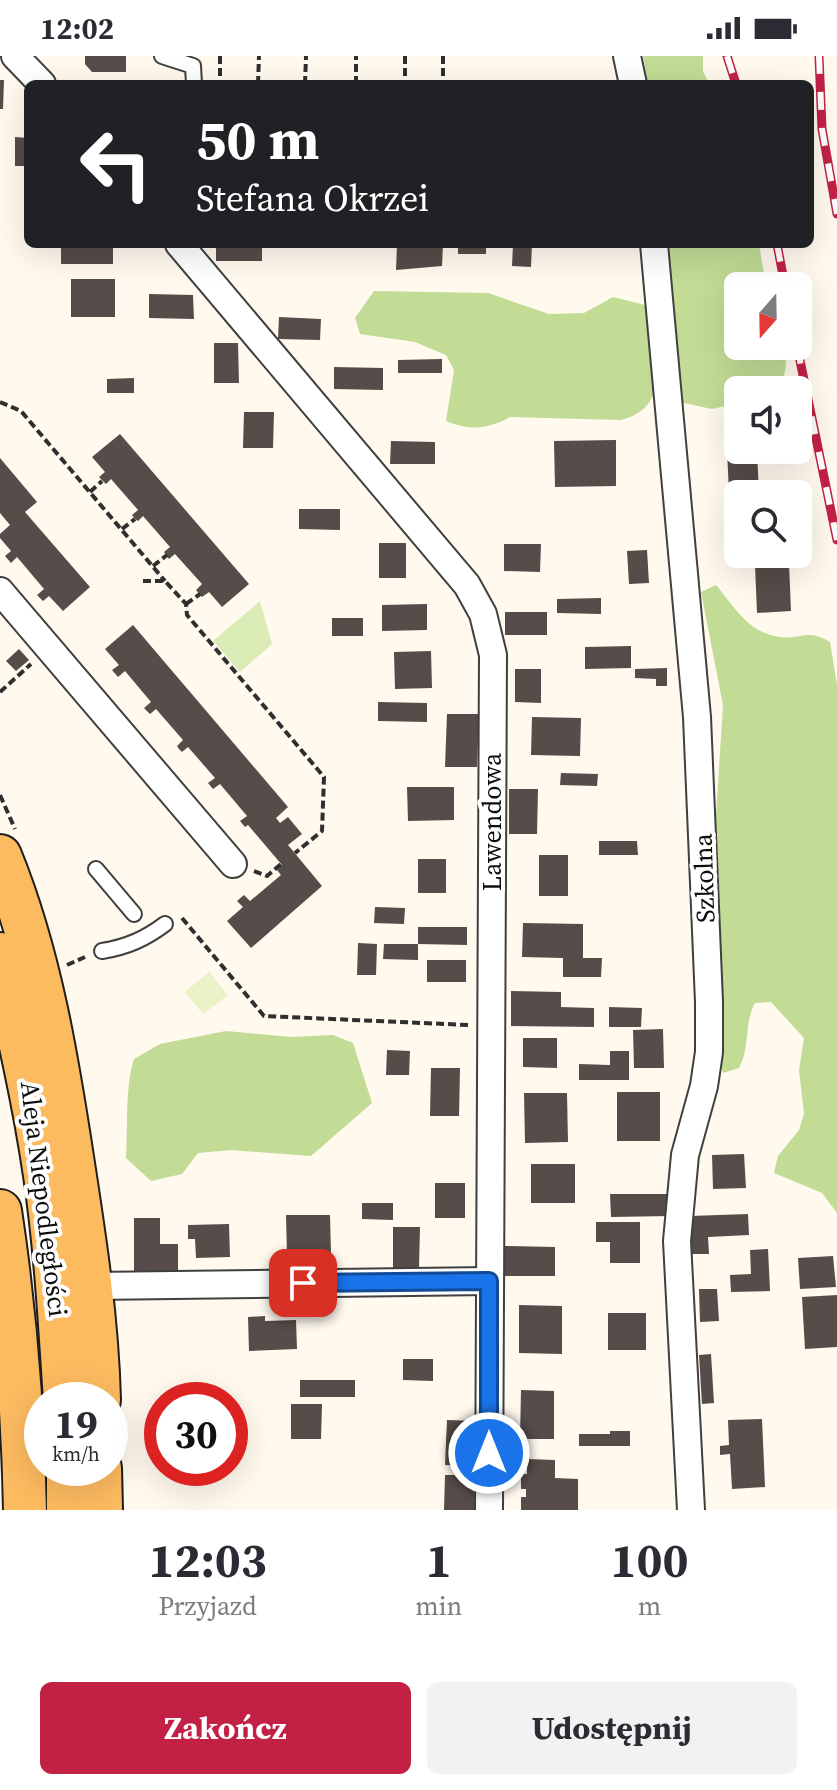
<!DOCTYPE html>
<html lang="pl">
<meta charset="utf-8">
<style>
body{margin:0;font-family:"Source Serif 4",serif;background:#f2f2f3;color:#2b2b33;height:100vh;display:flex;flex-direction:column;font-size:30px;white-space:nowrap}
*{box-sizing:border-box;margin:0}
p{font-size:26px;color:#7c7c81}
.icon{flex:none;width:44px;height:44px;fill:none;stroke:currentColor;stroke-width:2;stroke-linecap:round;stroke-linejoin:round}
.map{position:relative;height:1454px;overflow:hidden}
.drawer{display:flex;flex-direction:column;background:#fff;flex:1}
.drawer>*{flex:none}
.hud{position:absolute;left:24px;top:24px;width:790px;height:168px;border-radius:12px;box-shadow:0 8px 32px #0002;background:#202124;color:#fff;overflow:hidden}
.needle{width:52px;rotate:200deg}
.controls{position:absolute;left:724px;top:216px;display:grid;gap:16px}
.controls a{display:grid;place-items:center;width:88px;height:88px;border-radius:12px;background:#fff;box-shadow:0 8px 32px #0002;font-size:40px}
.speed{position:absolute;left:24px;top:1326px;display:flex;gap:16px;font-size:40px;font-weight:700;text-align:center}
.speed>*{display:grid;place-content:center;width:104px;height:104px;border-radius:50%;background:#fff;box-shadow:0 8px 32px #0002;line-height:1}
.speed small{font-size:20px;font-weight:400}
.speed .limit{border:12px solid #d22;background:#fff;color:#111}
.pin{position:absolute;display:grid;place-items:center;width:68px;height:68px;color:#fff;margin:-34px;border-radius:16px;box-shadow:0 4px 12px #0006}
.me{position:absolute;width:88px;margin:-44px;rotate:0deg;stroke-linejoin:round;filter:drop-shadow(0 0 6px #0008)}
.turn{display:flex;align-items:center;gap:28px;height:168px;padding:0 40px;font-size:36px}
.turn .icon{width:104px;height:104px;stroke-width:2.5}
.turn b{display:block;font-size:56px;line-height:68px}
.eta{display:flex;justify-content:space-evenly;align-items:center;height:136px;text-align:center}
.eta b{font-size:48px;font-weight:700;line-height:56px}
.cta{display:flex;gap:16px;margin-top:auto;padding:16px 40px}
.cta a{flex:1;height:92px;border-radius:12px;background:#c22145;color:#fff;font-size:32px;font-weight:700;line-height:92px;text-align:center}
.cta a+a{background:#f2f2f3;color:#2b2b33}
.status{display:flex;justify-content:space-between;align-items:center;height:56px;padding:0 40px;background:#fff;direction:ltr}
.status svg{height:22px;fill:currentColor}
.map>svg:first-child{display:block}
.green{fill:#dbebb6}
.forest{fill:#c2dc95}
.pitch{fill:#ebf2c8}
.building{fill:#564c49}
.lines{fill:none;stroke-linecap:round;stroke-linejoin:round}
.service-casing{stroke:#404040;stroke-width:18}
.minor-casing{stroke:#404040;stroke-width:30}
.primary-casing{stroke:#1e1e1e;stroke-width:46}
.path{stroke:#2f2f2f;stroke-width:4;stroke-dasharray:8 4;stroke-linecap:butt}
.service{stroke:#fff;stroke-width:14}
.minor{stroke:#fff;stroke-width:26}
.primary{stroke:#fdbb60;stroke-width:42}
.rail-casing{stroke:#c22145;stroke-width:9}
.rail{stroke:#fff;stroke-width:6;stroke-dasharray:18;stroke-linecap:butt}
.route-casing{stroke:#114b97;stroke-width:20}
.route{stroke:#1a73e8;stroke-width:14}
.labels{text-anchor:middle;stroke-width:8;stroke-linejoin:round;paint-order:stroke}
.street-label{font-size:26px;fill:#0d0d0d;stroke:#fff}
</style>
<div class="status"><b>12:02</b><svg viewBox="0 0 49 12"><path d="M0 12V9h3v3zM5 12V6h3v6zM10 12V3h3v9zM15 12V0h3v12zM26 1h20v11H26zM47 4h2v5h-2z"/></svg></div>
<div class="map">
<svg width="837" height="1454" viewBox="0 0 837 1454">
<rect width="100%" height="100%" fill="#fff9ee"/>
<path class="green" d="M260,545L272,588L240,616L213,585Z"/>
<g class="forest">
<path d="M643,0H703V15L709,28H648Z"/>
<path d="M667,188H759L766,230H738V290H783C788,309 787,319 775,334H738V347L712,353L679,346Z"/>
<path d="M374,235L488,237L549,258L584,257L613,241L645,249C654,289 677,350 621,364L510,361C489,373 468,375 446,365L454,314L446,299L415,286L360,278L355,262Z"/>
<path d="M716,529C734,551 750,578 780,581C803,584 805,572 830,586L837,629V1157L822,1137L774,1117L778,1100L799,1074L804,1058L799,1014L804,982L771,946L755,947C743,970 751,989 739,1012L723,1017L715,989L714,791L723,649L701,536Z"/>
<path d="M226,975L291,981L333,979L353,987L372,1047L311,1100L231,1094L198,1097L182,1118L151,1125L126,1102C128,1071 125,1030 134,1003L160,988Z"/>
</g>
<path class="pitch" d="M209,916L228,939L203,958L185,936Z"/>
<g class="building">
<path d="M85,0H126V16H92L85,8Z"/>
<path d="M0,24H4L3,53H0Z"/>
<path d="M15,81L28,82V110H15Z"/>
<rect x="61" y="188" width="52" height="20"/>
<rect x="216" y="188" width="46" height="17"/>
<path d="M397,188H443L442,210L396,214Z"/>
<rect x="458" y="188" width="28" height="10"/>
<path d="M513,188H532L531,211L512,210Z"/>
<rect x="71" y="223" width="44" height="38"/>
<path d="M149,238L193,239L194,263L149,262Z"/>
<path d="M279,261L321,263L320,284L278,283Z"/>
<path d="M214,287H238L239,327H214Z"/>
<path d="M442,303V317H398V304Z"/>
<path d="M334,311L383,312V334L334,333Z"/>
<path d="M134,322V337H107V323Z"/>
<path d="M244,356H274L273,392H243Z"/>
<path d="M738,373V394H757L759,438H738V456L730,457L726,374Z"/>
<path d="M120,378L249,528L222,551L209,536L202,541L196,534L202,528L175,498L169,503L164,496L170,491L143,460L138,465L135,463L132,459L138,454L111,423L106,428L99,421L105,416L92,401Z"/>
<path d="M616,384V430L555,431L554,385Z"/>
<path d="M391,385L435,386V408H390Z"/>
<path d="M0,402L37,446L25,456L90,531L63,555L49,540L43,545L37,539L44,533L17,501L11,507L5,500L11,495L0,482V478L10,469L0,457Z"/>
<path d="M299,453H340V474L299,473Z"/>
<rect x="379" y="487" width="27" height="35"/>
<path d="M504,488H541L540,516L504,515Z"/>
<path d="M647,494L649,527L629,528L627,495Z"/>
<path d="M789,507L791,555L757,557L755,509Z"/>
<path d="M601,542V558L557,557V543Z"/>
<path d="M427,548V574L382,575V549Z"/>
<rect x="505" y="556" width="42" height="23"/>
<rect x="332" y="562" width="31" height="18"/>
<path d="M133,569L288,751L276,762L280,767L288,761L302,778L288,789L322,830L251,892L227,865L243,851L237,845L244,839L250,845L281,819L277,814L282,809L248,769L245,771L240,765L247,760L220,728L213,733L208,727L215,722L188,691L182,696L179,693L177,690L183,684L156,653L150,658L144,652L151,646L125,615L118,621L112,614L119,609L105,593Z"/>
<path d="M631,590V612L585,613V591Z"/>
<path d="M19,593L29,604L16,615L6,605Z"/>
<path d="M431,595L432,632L395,633L394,596Z"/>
<path d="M667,612V630H656V623L635,622V613Z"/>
<path d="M515,613H541V647L515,646Z"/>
<path d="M378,646L427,647V666L378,665Z"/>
<path d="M447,658H479L477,711H445Z"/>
<path d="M532,661L581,662L580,700L531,699Z"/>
<path d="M561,717L598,718L597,730L560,729Z"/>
<path d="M407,731H454V764L408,765Z"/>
<path d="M509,733H538L537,778H509Z"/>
<path d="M599,785H637L638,799H599Z"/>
<rect x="539" y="799" width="29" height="41"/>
<rect x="418" y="803" width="28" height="34"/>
<path d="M375,851L405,852L404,868L374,867Z"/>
<path d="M523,867L583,868V902H602L601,921H563V902L522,901Z"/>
<path d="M418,871H467V889L418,888Z"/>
<path d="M358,887L377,888L376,919H357Z"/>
<path d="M384,888H418V904L383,903Z"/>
<rect x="427" y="904" width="39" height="22"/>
<path d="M511,935L561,936V951L594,952V971L511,970Z"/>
<path d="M609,951L642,952L641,971H609Z"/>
<path d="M663,973L664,1012H634L633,974Z"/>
<path d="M523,982H557V1012L523,1011Z"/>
<path d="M387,994L410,995L409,1019H386Z"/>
<path d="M610,995H629V1024H579V1008L610,1009Z"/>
<path d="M431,1012H460L459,1060H430Z"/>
<rect x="617" y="1036" width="43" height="49"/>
<path d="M524,1037H567L568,1086L525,1087Z"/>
<path d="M744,1098L746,1132L713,1133L712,1099Z"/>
<rect x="531" y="1108" width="44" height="39"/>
<rect x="435" y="1127" width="30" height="35"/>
<path d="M610,1138H670V1160L611,1161Z"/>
<path d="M362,1147H393V1164L362,1163Z"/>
<path d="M748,1158L749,1179L708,1181L709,1198H692L690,1160Z"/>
<path d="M286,1159H330L331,1198L287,1199Z"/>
<path d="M134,1162H160V1188H178V1219H134Z"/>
<path d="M596,1166H640V1207H610V1186H596Z"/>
<path d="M229,1168L230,1201L196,1202L195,1183H188V1169Z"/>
<path d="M393,1171H420L419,1212H393Z"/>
<path d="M505,1190L555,1191V1220H505Z"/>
<path d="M768,1193L770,1235L731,1236L730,1219L751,1218L750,1194Z"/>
<path d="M833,1200L836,1231L800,1233L798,1202Z"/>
<path d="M699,1233H717L719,1265L700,1266Z"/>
<path d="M837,1239V1291L805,1293L802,1241Z"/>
<path d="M519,1249L562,1250V1298L519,1297Z"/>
<rect x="608" y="1257" width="38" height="37"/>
<path d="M265,1260V1265L296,1264L297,1293L249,1295L248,1261Z"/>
<path d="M711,1298L714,1347L702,1348L699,1299Z"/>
<path d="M403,1303H433V1325L403,1324Z"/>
<rect x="300" y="1324" width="55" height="17"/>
<path d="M521,1334L554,1335V1383H520Z"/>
<path d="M291,1348H322L321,1383H291Z"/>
<path d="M762,1363L765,1431L732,1433L730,1398L720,1399V1390L729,1389L728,1364Z"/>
<path d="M447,1364L477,1365L475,1410L445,1409Z"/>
<path d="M610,1375H630V1390H579V1378H610Z"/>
<path d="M527,1403L555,1404V1422L578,1423V1454H521V1441H526V1433H521V1418H527Z"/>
<path d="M445,1419H475L474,1454H444Z"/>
</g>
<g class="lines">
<g class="service-casing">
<g id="service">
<path d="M162,0L193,10L194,28"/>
<path d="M96,813L134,858"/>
<path d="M102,895C127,891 145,883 165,868"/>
</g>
</g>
<g class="minor-casing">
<g id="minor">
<path d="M15,0L42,28"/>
<path d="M627,0L633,28"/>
<path d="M179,188L467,529L483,558L493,599L489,1454"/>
<path d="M654,188L697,661L709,946V996L704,1030L685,1099L677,1185L691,1454"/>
<path d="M0,535L233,808"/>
<path d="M92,1230L489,1225"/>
</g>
</g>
<g class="primary-casing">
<g id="primary">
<path d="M0,800C40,898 57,1003 73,1108C85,1186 97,1264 99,1344"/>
<path d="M0,898C17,971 34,1044 45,1119C56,1193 60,1269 65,1344"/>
<path d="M0,1155C15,1254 23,1354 25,1454"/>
<path d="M68,1412V1454"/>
<path d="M100,1412L101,1454"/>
</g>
</g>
<g class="path">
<path d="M220,0V28"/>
<path d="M405,0V28"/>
<path d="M443,0V28"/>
<path d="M258,28L259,0"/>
<path d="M305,28L306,0"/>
<path d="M356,28V0"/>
<path d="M0,346L21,355L165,525"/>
<path d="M90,436L102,425"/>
<path d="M122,473L135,463"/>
<path d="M153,510L167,499"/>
<path d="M143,525H165L186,548L187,559L324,721L322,775L295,797"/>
<path d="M186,548L200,538"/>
<path d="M0,636L31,608"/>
<path d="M0,739L15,773"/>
<path d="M254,815L267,820L281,808"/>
<path d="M182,862L264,960L468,969"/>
<path d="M67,909L85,901"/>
<path d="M121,1369L122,1388"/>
</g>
<use href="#service" class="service"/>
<use href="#minor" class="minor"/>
<use href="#primary" class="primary"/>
<g class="rail-casing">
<g id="rail">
<path d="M727,0L736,28"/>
<path d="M819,0L822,73L837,158"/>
<path d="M777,188L785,230"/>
<path d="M797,290L837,484"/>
</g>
</g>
<use href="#rail" class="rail"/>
</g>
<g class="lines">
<g class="route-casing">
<path id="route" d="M303,1227L489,1225V1397"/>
</g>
<use href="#route" class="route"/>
</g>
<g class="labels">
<g class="street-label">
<text transform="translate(492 766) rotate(-90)" y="9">Lawendowa</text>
<text transform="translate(704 822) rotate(-92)" y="9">Szkolna</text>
<text transform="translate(44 1143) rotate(83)" y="9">Aleja Niepodległości</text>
</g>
</g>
</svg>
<div class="controls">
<a><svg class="needle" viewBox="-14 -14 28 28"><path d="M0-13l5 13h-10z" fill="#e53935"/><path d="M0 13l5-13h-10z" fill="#7c7c81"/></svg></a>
<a><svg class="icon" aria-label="sound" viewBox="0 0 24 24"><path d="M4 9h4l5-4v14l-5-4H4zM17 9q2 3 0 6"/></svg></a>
<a><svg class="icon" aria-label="search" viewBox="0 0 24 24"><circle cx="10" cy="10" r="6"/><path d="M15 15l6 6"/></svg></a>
</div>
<div class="speed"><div>19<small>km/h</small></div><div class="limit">30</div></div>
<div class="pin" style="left:303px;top:1227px;background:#d93025"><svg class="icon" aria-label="arrive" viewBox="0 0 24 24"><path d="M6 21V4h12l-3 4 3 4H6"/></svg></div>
<svg class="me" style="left:489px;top:1397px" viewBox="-20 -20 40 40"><circle r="17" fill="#1a73e8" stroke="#fff" stroke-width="3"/><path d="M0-11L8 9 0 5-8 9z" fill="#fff"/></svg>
<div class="hud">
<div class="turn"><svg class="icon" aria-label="left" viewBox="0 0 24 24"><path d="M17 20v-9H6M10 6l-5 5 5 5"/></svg><div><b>50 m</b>Stefana Okrzei</div></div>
</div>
</div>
<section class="drawer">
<div class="eta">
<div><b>12:03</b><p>Przyjazd</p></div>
<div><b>1</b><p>min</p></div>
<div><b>100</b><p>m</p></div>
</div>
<div class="cta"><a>Zakończ</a><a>Udostępnij</a></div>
</section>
